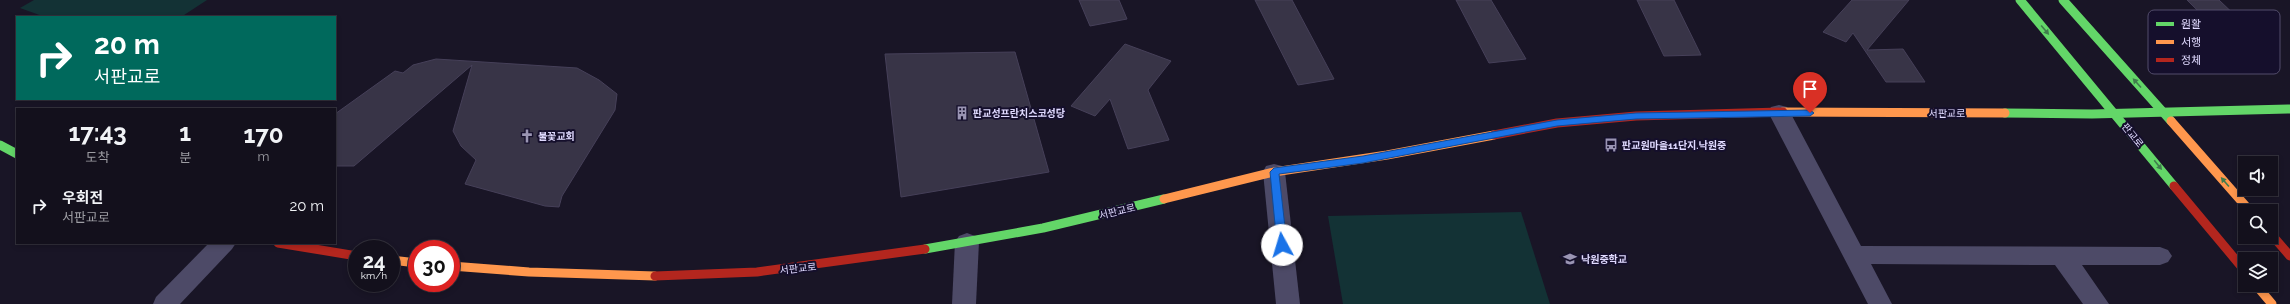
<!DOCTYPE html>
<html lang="ko">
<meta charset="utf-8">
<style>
body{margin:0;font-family:Raleway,"Noto Sans KR",sans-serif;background:#1c1925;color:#f1f3f6;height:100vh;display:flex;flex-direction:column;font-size:15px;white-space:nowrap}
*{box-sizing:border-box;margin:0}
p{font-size:13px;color:#9d9da3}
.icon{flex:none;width:22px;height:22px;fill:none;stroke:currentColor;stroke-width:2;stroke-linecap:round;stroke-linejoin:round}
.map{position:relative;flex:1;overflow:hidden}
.side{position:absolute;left:16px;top:108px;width:320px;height:136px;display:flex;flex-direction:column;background:#13101c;border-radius:0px;box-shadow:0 2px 6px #0003,0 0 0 1px #32303b}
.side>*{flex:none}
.top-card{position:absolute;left:16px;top:16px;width:320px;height:84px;border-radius:0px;box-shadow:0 2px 6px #0003,0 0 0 1px #32303b;background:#00695c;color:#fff;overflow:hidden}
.buttons{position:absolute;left:2238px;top:156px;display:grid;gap:8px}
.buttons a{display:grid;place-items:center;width:40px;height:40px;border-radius:0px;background:#13101c;box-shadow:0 2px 6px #0003,0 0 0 1px #32303b;font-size:20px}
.speed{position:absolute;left:348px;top:240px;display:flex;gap:8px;font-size:20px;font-weight:700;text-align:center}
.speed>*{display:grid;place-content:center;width:52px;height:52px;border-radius:50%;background:#13101c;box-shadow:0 2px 6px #0003,0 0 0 1px #32303b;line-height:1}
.speed small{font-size:10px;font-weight:400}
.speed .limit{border:6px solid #d22;background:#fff;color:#111}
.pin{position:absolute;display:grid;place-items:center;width:34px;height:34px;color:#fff;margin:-41px -17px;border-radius:50% 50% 50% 0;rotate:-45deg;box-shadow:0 0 4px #0007}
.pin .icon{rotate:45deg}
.me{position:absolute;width:44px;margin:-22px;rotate:354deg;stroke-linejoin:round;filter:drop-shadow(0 0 3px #0008)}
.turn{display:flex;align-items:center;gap:14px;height:84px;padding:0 12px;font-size:18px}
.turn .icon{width:52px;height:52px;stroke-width:2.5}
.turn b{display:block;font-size:28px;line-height:34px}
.eta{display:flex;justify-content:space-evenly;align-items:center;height:68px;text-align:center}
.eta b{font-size:24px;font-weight:700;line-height:28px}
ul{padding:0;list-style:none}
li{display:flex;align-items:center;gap:12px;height:60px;padding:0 12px}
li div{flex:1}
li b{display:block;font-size:15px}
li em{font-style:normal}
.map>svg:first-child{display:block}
.green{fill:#133235}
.building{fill:#383447;stroke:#464059}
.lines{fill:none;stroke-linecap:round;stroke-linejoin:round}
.street{fill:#4d4a67;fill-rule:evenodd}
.fast{stroke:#63d668;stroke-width:9}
.slow{stroke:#ff974d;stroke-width:9}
.jam{stroke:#b3261e;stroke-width:9}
.oneway{fill:#407c4d}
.route{fill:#1a73e8;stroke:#114b97}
.labels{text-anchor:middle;stroke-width:4;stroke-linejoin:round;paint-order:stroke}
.poi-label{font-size:10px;font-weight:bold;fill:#e0daff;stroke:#150f2c;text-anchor:start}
.street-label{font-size:10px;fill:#e0daff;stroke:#150f2c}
.key{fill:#150f2c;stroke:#524c6b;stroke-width:1}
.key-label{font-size:11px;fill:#e0daff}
</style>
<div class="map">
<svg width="2290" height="304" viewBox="0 0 2290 304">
<rect width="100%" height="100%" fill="#191526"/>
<g class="green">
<path d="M34,0H207L181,17H45L20,8Z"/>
<path d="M1521,212L1550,304H1343L1328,216Z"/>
</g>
<g class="building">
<path d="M1079,0H1119L1127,19L1090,26Z"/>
<path d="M1255,0H1292L1334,79L1298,85Z"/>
<path d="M1456,0H1491L1526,59L1489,63Z"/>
<path d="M1637,0H1674L1701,55L1664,56Z"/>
<path d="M1852,0H1909L1867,50L1903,49L1925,82H1886L1853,33L1846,42L1823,32Z"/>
<path d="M2187,0H2219L2241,21L2247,22L2278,52H2240Z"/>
<path d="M1125,44L1171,61L1148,90L1169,140L1128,149L1110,99L1095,116L1071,106Z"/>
<path d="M1015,52L1049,172L901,197L885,54Z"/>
<path d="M436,59L577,68L599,80L617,94L615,110L562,196L559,207L545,206L465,184L476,160L461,146L453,131L472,65L354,166H335V114L395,71L403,73L413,65Z"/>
</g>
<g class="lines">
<g class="street">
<path d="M1779,105L1787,107L1790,112L1861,246L2160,247L2168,250L2172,256L2168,262L2160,265H2082L2109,304H2083L2055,265L1871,264L1892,304H1868L1768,112L1771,107Z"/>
<path d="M1274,164L1282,166L1285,172L1300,304H1276L1263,172L1266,166Z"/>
<path d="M967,233L975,236L979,242L976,304H952L955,242L959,236Z"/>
<path d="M209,243H236L232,249L180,304H153L156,297Z"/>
</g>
<g class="fast">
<path d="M2020,0L2174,186"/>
<path d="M2063,0L2171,121"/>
<path d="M2005,113L2092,114L2290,109"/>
<path d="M0,145L17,154"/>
<path d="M925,249L1043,228L1164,199"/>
</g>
<g class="slow">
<path d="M1783,112L2005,113"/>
<path d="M2171,121L2250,211"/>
<path d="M1164,199L1274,172L1387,155L1494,135"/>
<path d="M391,260L417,263"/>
<path d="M451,266L529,272L655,276"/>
<path d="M2256,285L2272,304"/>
</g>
<g class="jam">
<path d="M1494,135L1557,123L1636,116L1783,112"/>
<path d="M2174,186L2245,271"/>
<path d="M2271,234L2290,256"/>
<path d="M278,243L357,256"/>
<path d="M655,276L757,272L925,249"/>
</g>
</g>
<defs><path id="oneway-solid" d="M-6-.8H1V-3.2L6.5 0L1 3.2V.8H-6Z"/></defs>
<g class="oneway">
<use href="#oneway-solid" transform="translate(2045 30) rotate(50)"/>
<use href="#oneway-solid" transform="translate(2137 83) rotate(-132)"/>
<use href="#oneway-solid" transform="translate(2158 165) rotate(51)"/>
<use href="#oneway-solid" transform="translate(2225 182) rotate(-131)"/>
</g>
<path class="route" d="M1810,110L1814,113L1810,116L1636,119L1557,126L1363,163L1279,174L1287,245L1282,249L1277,245L1270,172L1274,168L1363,156L1557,120L1636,113Z"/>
<defs>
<g id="building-bare" transform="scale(1.08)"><path d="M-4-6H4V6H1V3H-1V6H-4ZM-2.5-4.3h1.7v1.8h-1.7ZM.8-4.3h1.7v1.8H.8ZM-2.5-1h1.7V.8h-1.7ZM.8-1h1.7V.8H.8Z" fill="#9a95b3" stroke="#150f2c" stroke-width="2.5" paint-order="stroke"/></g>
<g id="church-bare" transform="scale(1.08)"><path d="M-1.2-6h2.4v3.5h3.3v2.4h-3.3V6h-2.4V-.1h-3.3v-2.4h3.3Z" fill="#9a95b3" stroke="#150f2c" stroke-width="2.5" paint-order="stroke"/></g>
<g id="bus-bare" transform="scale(1.08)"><path d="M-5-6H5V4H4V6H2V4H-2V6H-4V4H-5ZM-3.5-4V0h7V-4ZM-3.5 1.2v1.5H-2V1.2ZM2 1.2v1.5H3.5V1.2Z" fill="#9a95b3" stroke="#150f2c" stroke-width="2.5" paint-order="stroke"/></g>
<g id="school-bare" transform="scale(1.08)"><path d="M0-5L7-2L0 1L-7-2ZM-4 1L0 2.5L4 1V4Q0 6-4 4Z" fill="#9a95b3" stroke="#150f2c" stroke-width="2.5" paint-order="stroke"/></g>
</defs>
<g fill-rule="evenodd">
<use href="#building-bare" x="962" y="113"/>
<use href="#church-bare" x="527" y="136"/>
<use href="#bus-bare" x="1611" y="145"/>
<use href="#school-bare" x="1570" y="259"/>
</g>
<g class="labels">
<g class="poi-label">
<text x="973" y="117">판교성프란치스코성당</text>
<text x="538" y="140">불꽃교회</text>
<text x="1622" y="149">판교원마을11단지.낙원중</text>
<text x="1581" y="263">낙원중학교</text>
</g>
<g class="street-label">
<text x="1947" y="117">서판교로</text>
<text transform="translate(2133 135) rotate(51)" y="4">판교로</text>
<text transform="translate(1117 211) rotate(-14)" y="4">서판교로</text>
<text transform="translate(798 268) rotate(-6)" y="4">서판교로</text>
</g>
</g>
<rect x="2148" y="10" width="132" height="64" rx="6" class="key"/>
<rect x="2156" y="22" width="18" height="4" fill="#63d668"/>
<rect x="2156" y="40" width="18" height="4" fill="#ff974d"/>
<rect x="2156" y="58" width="18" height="4" fill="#b3261e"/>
<g class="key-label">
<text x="2181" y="28">원활</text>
<text x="2181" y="46">서행</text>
<text x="2181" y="64">정체</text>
</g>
</svg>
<div class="buttons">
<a><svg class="icon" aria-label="sound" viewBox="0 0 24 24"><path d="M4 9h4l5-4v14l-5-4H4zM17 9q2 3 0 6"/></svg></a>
<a><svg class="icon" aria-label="search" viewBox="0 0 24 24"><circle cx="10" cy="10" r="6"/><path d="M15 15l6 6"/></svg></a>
<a><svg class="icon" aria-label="layers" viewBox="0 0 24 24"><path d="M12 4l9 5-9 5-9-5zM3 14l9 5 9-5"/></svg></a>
</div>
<div class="speed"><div>24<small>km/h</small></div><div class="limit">30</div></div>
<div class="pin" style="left:1810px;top:113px;background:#d93025"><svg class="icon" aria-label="arrive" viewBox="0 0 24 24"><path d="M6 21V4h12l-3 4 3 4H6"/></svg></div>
<svg class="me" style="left:1282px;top:245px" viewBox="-20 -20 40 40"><circle r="19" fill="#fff"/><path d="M0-13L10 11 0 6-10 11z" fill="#1a73e8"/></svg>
<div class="top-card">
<div class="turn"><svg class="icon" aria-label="right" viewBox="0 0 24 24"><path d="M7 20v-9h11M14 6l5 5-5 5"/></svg><div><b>20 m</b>서판교로</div></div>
</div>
<section class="side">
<div class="eta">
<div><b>17:43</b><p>도착</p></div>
<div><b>1</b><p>분</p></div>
<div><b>170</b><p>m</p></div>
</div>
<ul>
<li><svg class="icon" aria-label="right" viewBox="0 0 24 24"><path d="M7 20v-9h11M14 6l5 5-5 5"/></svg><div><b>우회전</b><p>서판교로</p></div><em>20 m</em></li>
</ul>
</section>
</div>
